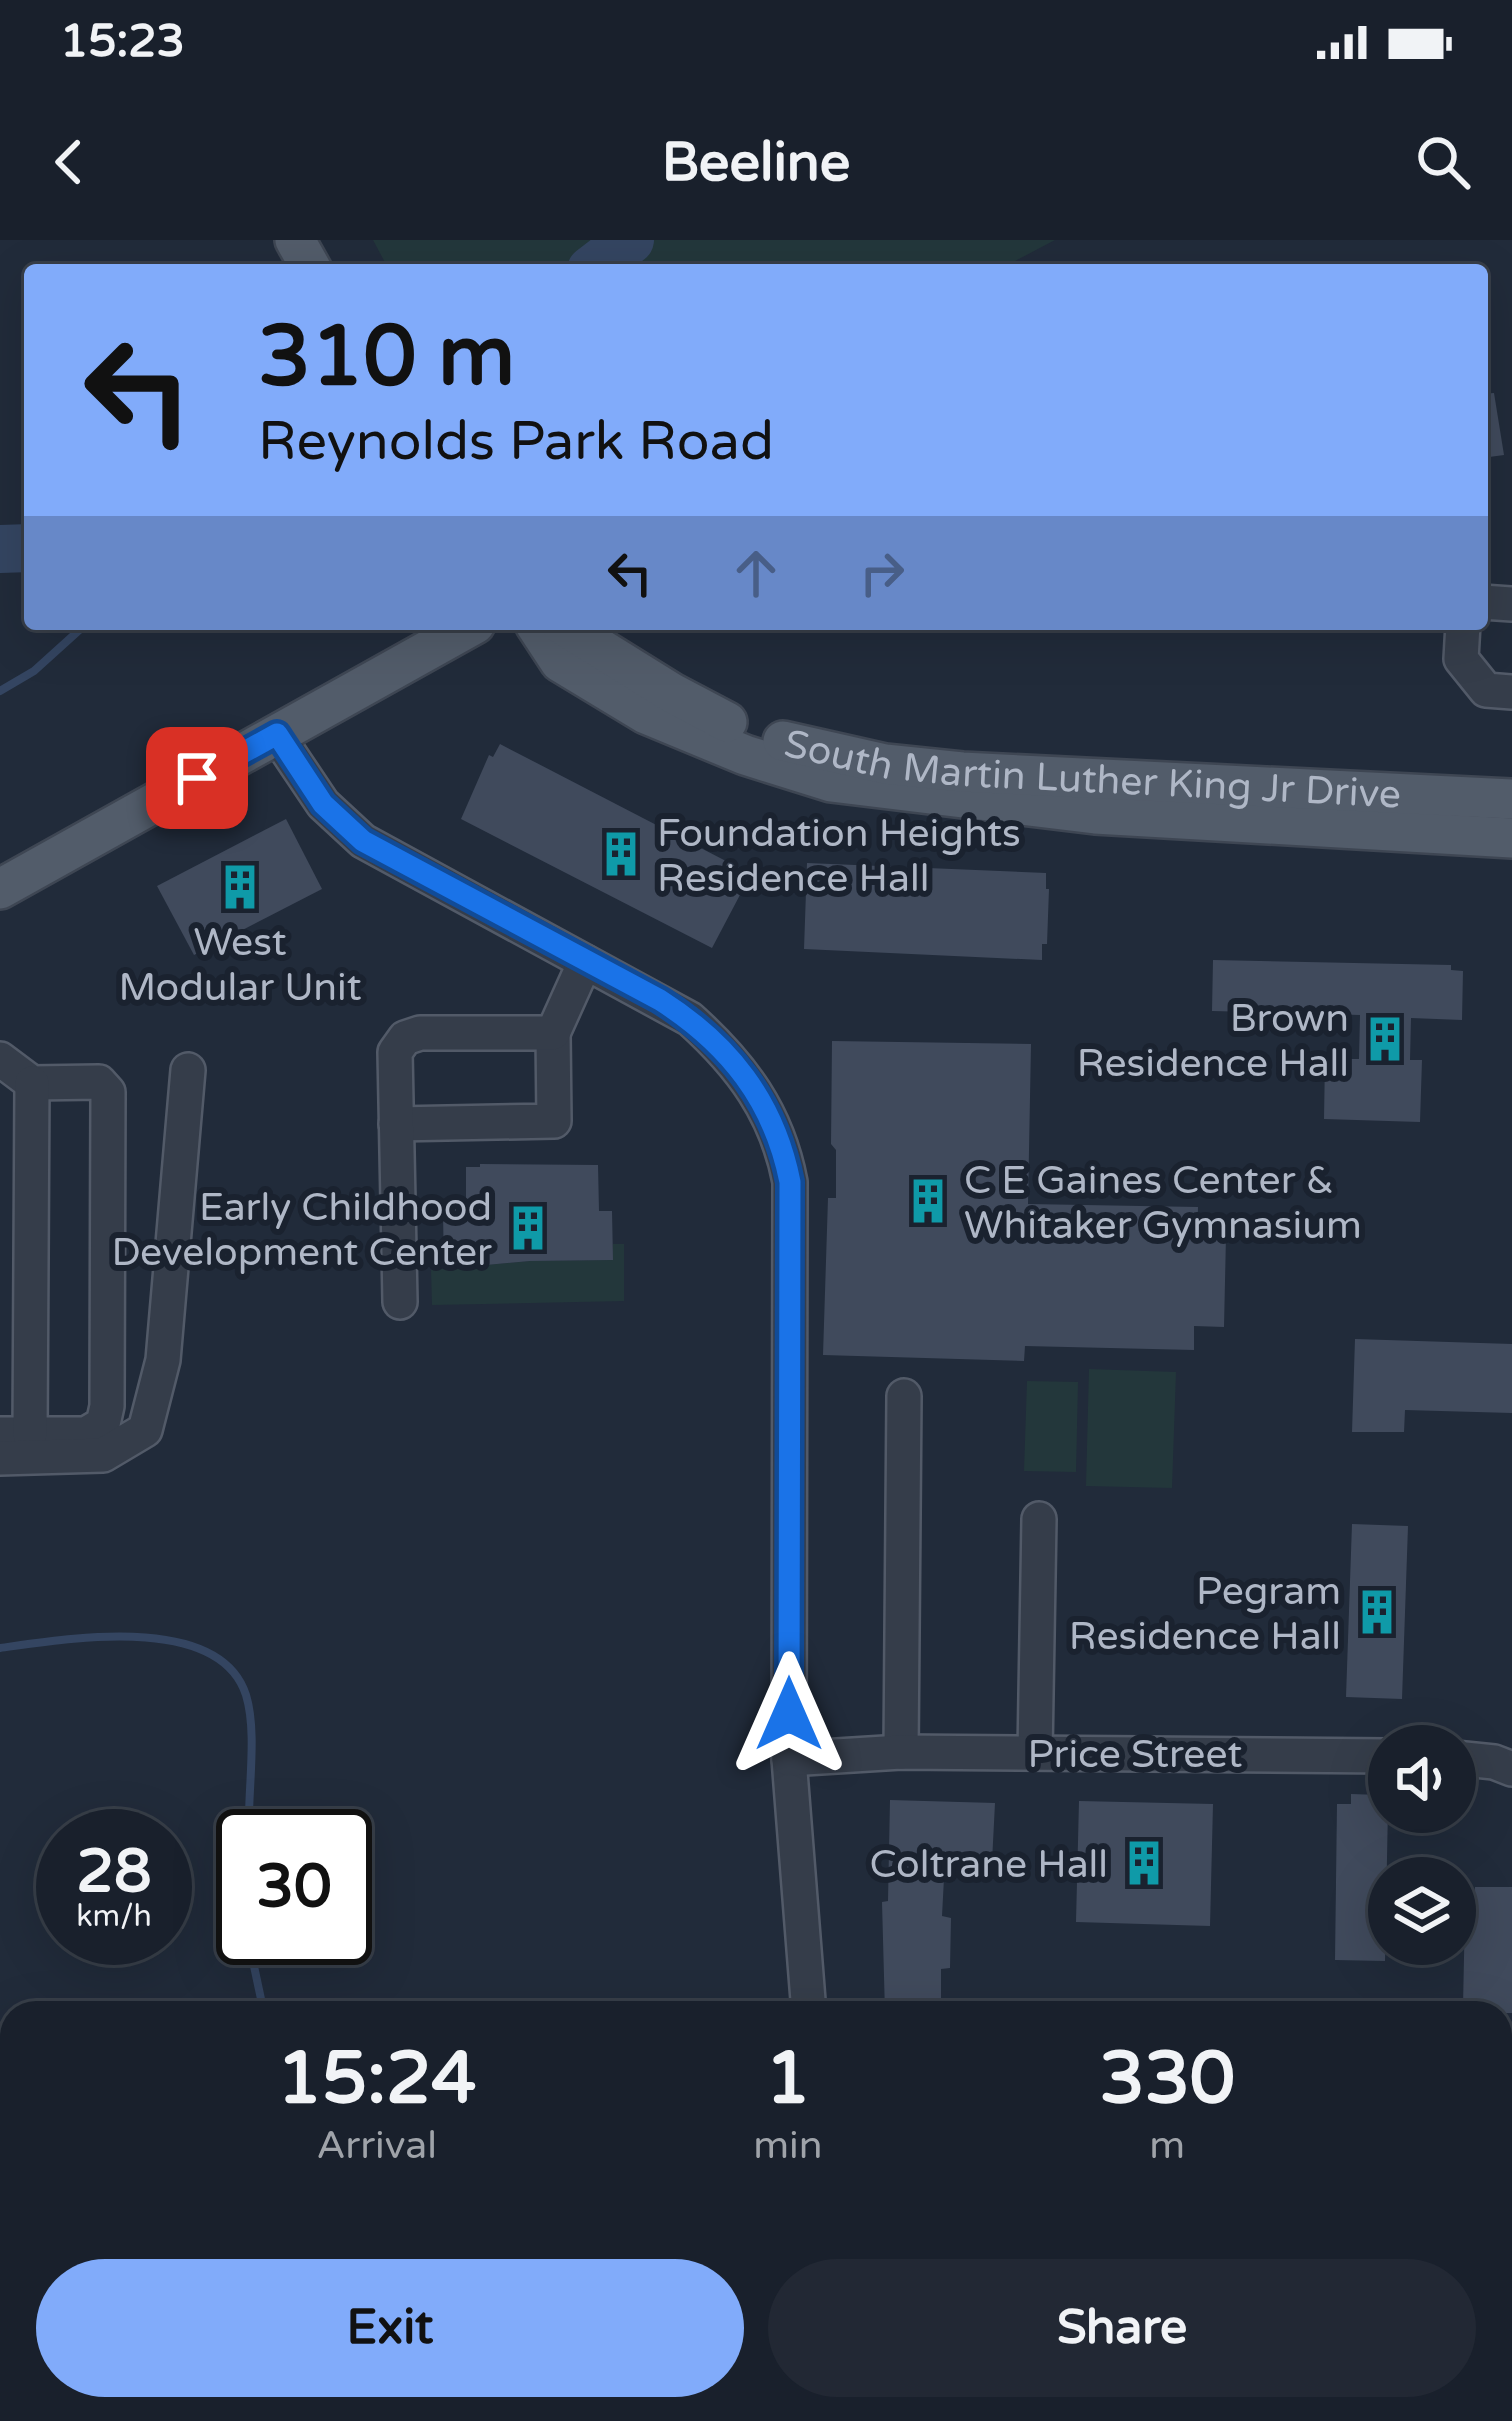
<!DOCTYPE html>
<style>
body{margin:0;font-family:"Varela Round",sans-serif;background:#222834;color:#f1f3f6;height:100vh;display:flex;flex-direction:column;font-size:45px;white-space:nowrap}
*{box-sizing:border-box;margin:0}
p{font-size:39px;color:#9fa3a9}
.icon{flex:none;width:66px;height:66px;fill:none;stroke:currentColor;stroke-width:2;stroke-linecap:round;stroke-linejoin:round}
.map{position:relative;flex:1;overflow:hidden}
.drawer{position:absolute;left:0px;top:1761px;width:1512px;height:420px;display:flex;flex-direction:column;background:#19202c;border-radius:36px 36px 0 0;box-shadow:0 12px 48px #0002,0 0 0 3px #373e48}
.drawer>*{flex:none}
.hud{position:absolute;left:24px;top:24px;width:1464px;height:366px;border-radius:12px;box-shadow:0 12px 48px #0002,0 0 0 3px #373e48;background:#81abfa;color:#111;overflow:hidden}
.buttons{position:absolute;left:1368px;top:1485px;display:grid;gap:24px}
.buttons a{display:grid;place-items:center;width:108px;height:108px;border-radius:50%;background:#19202c;box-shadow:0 12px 48px #0002,0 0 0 3px #373e48;font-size:60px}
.speed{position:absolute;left:36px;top:1569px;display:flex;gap:24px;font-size:60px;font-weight:700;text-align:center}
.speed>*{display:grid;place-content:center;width:156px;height:156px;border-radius:50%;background:#19202c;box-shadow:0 12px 48px #0002,0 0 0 3px #373e48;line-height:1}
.speed small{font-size:30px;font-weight:400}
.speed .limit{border:6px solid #111;border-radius:18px;background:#fff;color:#111}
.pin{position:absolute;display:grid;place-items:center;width:102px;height:102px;color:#fff;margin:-51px;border-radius:24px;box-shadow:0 6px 18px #0006}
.me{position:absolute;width:132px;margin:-66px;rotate:0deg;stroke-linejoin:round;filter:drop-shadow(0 0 9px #0008)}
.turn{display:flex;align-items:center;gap:42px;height:252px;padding:0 36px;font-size:54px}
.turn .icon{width:156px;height:156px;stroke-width:2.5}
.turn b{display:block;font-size:84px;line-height:102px}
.lanes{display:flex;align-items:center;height:114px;padding:0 36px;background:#0003;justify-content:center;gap:60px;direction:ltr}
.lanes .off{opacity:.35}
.eta{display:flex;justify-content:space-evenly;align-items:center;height:204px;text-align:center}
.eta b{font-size:72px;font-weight:700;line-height:84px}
.action{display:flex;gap:24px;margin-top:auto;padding:24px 36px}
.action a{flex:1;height:138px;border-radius:72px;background:#81abfa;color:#111;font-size:48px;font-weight:700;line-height:138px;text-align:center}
.action a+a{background:#222834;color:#f1f3f6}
.status{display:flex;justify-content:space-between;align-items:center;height:84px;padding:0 60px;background:#19202c;direction:ltr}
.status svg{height:33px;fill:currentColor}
header{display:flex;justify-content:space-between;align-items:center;height:156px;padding:0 36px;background:#19202c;font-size:54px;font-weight:700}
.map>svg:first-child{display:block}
.green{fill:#23373b}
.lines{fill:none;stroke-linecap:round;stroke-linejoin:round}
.stream{stroke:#344561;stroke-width:8}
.river{stroke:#344561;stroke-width:48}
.building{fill:#404a5c}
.minor-casing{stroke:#525a68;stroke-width:38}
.major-casing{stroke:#3e4653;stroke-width:44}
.minor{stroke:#353d4a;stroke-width:33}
.major{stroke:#525c6a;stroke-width:39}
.rail{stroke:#566071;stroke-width:8;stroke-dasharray:12 12;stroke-linecap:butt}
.route-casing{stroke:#114b97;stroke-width:30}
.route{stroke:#1a73e8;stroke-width:21}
.labels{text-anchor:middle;stroke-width:12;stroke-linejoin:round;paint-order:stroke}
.street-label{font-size:39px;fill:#afb7c6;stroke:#1a222f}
.poi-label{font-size:39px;fill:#afb7c6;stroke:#1a222f;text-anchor:end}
</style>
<div class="status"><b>15:23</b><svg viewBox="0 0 49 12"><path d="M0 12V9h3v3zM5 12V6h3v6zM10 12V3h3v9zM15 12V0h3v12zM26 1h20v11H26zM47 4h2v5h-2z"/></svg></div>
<header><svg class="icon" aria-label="back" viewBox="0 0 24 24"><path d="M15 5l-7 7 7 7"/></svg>Beeline<svg class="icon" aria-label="search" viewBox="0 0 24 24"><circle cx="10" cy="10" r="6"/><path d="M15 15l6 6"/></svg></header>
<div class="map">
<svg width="1512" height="2181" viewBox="0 0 1512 2181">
<rect width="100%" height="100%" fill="#212b3a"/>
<g class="green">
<path d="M373,0H1055L998,30H389Z"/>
<path d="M613,1004H624V1061L432,1065L431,1030L530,1021L612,1020Z"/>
<path d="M1089,1129L1176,1132L1172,1248L1086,1246Z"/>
<path d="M1027,1141L1078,1142L1076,1232L1024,1231Z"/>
</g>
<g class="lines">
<g class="stream">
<path d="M0,451L34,431L86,384"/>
<path d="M0,1408C65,1399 219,1372 246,1455C258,1494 247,1554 249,1596"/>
<path d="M248,1698L264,1773"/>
<path d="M303,2181L315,2169"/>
</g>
<g class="river">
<path d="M591,30L630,0"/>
<path d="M0,309L30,308"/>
</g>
</g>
<g class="building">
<path d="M1494,153L1504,215L1482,218V154Z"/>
<path d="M500,504L751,634L712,708L461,579L489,515L493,517Z"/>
<path d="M286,579L322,649L194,715L157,646Z"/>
<path d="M807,623L1046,633V649H1049L1047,704H1042V720L804,709Z"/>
<path d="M1213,720L1451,725V730L1463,731L1462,780L1411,778L1410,820H1422L1420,882L1324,879L1325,819H1359L1360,775L1212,771Z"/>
<path d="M832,801L1031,804L1028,964L1198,967L1197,995L1226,996L1224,1087L1194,1086V1110L1025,1106L1024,1121L823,1115L828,958H836V910L831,904Z"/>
<path d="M480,924L598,925L599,971H612L613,1020L530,1021L444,1029L443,973H454V967L466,966V927H480Z"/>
<path d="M1355,1099L1512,1104V1173L1405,1170L1404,1192H1352Z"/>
<path d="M1352,1284L1408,1286L1402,1459L1346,1457Z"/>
<path d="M1351,1554L1380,1555V1567H1388L1385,1721L1335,1720L1337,1564H1351Z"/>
<path d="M890,1560L995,1563L992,1622L945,1619L942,1676L951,1678L950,1728L941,1729V1773H885L882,1662L888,1661Z"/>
<path d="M1079,1561L1213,1564L1210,1686L1076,1682Z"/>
<path d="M1475,1647H1512V1773H1475V1766H1463L1465,1669H1474Z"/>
</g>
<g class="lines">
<g class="minor-casing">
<g id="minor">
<path d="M1482,362L1512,364"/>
<path d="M1463,384L1461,419L1486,450L1512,452"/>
<path d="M276,494L323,564L363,601L690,779C742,826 777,873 790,942L789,1519L809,1773"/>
<path d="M0,819L32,843L99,842L108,852L107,1166L103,1184L86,1194H0"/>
<path d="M396,884L554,881L553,793"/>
<path d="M400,1062L395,812L405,798L420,793H553L585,722"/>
<path d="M30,1194L32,843"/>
<path d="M0,1218L103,1215L145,1190L163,1120L188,830"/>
<path d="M901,1512L904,1156"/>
<path d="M1035,1513L1039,1279"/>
<path d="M1455,1518L1494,1522L1512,1529"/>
<path d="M789,1519L901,1512L1389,1516"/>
<path d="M1500,1943L1512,1944"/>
<path d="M1500,2104L1512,2107"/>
</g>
</g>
<g class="major-casing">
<g id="major">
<path d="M295,0L312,30"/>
<path d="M535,384L560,422L646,474L745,515L831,542L1095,574L1512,598"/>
<path d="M561,384L672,453L727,482"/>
<path id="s1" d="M783,501L885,524L962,532L1512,559"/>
<path d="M0,649L475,384"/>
</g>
</g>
<use href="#minor" class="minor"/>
<use href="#major" class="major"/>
<g class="rail">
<path d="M0,1991L12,1992"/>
<path d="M1057,2169L1093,2181"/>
</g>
</g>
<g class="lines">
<g class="route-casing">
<path id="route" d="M197,538L277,494L323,564L363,601L660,760C729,804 774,861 790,942L789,1474"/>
</g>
<use href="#route" class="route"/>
</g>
<defs>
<g id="building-bare" transform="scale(3.6)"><path d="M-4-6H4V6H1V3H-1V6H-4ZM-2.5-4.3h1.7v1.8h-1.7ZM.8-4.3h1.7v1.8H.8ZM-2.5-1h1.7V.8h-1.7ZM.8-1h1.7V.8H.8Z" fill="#0f9aa8" stroke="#1a222f" stroke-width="2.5" paint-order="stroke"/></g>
</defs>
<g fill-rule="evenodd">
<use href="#building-bare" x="621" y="614"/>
<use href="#building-bare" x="240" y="647"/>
<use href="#building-bare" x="1385" y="799"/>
<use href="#building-bare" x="928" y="961"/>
<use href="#building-bare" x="528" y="988"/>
<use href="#building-bare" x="1377" y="1372"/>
<use href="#building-bare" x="1144" y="1623"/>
</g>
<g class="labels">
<g class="street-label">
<text dy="14" stroke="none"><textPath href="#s1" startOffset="312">South Martin Luther King Jr Drive</textPath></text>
<text x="1135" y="1527">Price Street</text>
</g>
<g class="poi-label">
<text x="657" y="606" text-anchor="start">Foundation Heights<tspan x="657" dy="45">Residence Hall</tspan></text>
<text x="240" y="715" text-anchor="middle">West<tspan x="240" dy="45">Modular Unit</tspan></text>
<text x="1349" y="791">Brown<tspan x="1349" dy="45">Residence Hall</tspan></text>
<text x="964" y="953" text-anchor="start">C E Gaines Center &amp;<tspan x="964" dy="45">Whitaker Gymnasium</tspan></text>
<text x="492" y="980">Early Childhood<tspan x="492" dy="45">Development Center</tspan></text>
<text x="1341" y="1364">Pegram<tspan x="1341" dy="45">Residence Hall</tspan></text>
<text x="1108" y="1637">Coltrane Hall</text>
</g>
</g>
</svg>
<div class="buttons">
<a><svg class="icon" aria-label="sound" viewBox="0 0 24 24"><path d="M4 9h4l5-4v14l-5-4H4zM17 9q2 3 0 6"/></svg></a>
<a><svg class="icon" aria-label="layers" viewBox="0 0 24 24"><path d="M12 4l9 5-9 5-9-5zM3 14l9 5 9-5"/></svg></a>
</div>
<div class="speed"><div>28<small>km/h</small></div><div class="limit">30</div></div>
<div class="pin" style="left:197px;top:538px;background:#d93025"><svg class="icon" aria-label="arrive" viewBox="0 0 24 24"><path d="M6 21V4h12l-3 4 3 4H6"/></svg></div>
<svg class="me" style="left:789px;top:1474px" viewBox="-20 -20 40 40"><path d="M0-17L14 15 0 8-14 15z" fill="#1a73e8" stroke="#fff" stroke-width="4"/></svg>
<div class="hud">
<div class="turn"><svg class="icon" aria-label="left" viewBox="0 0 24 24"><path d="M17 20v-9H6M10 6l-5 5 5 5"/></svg><div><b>310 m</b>Reynolds Park Road</div></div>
<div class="lanes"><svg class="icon" aria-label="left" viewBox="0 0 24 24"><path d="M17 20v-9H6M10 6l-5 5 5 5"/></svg><svg class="icon off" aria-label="ahead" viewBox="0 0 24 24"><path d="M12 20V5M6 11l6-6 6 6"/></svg><svg class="icon off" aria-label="right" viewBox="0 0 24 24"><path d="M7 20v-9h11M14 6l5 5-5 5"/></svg></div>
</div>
<section class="drawer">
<div class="eta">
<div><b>15:24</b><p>Arrival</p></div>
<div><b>1</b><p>min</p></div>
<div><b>330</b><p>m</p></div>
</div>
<div class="action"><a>Exit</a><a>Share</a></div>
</section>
</div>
